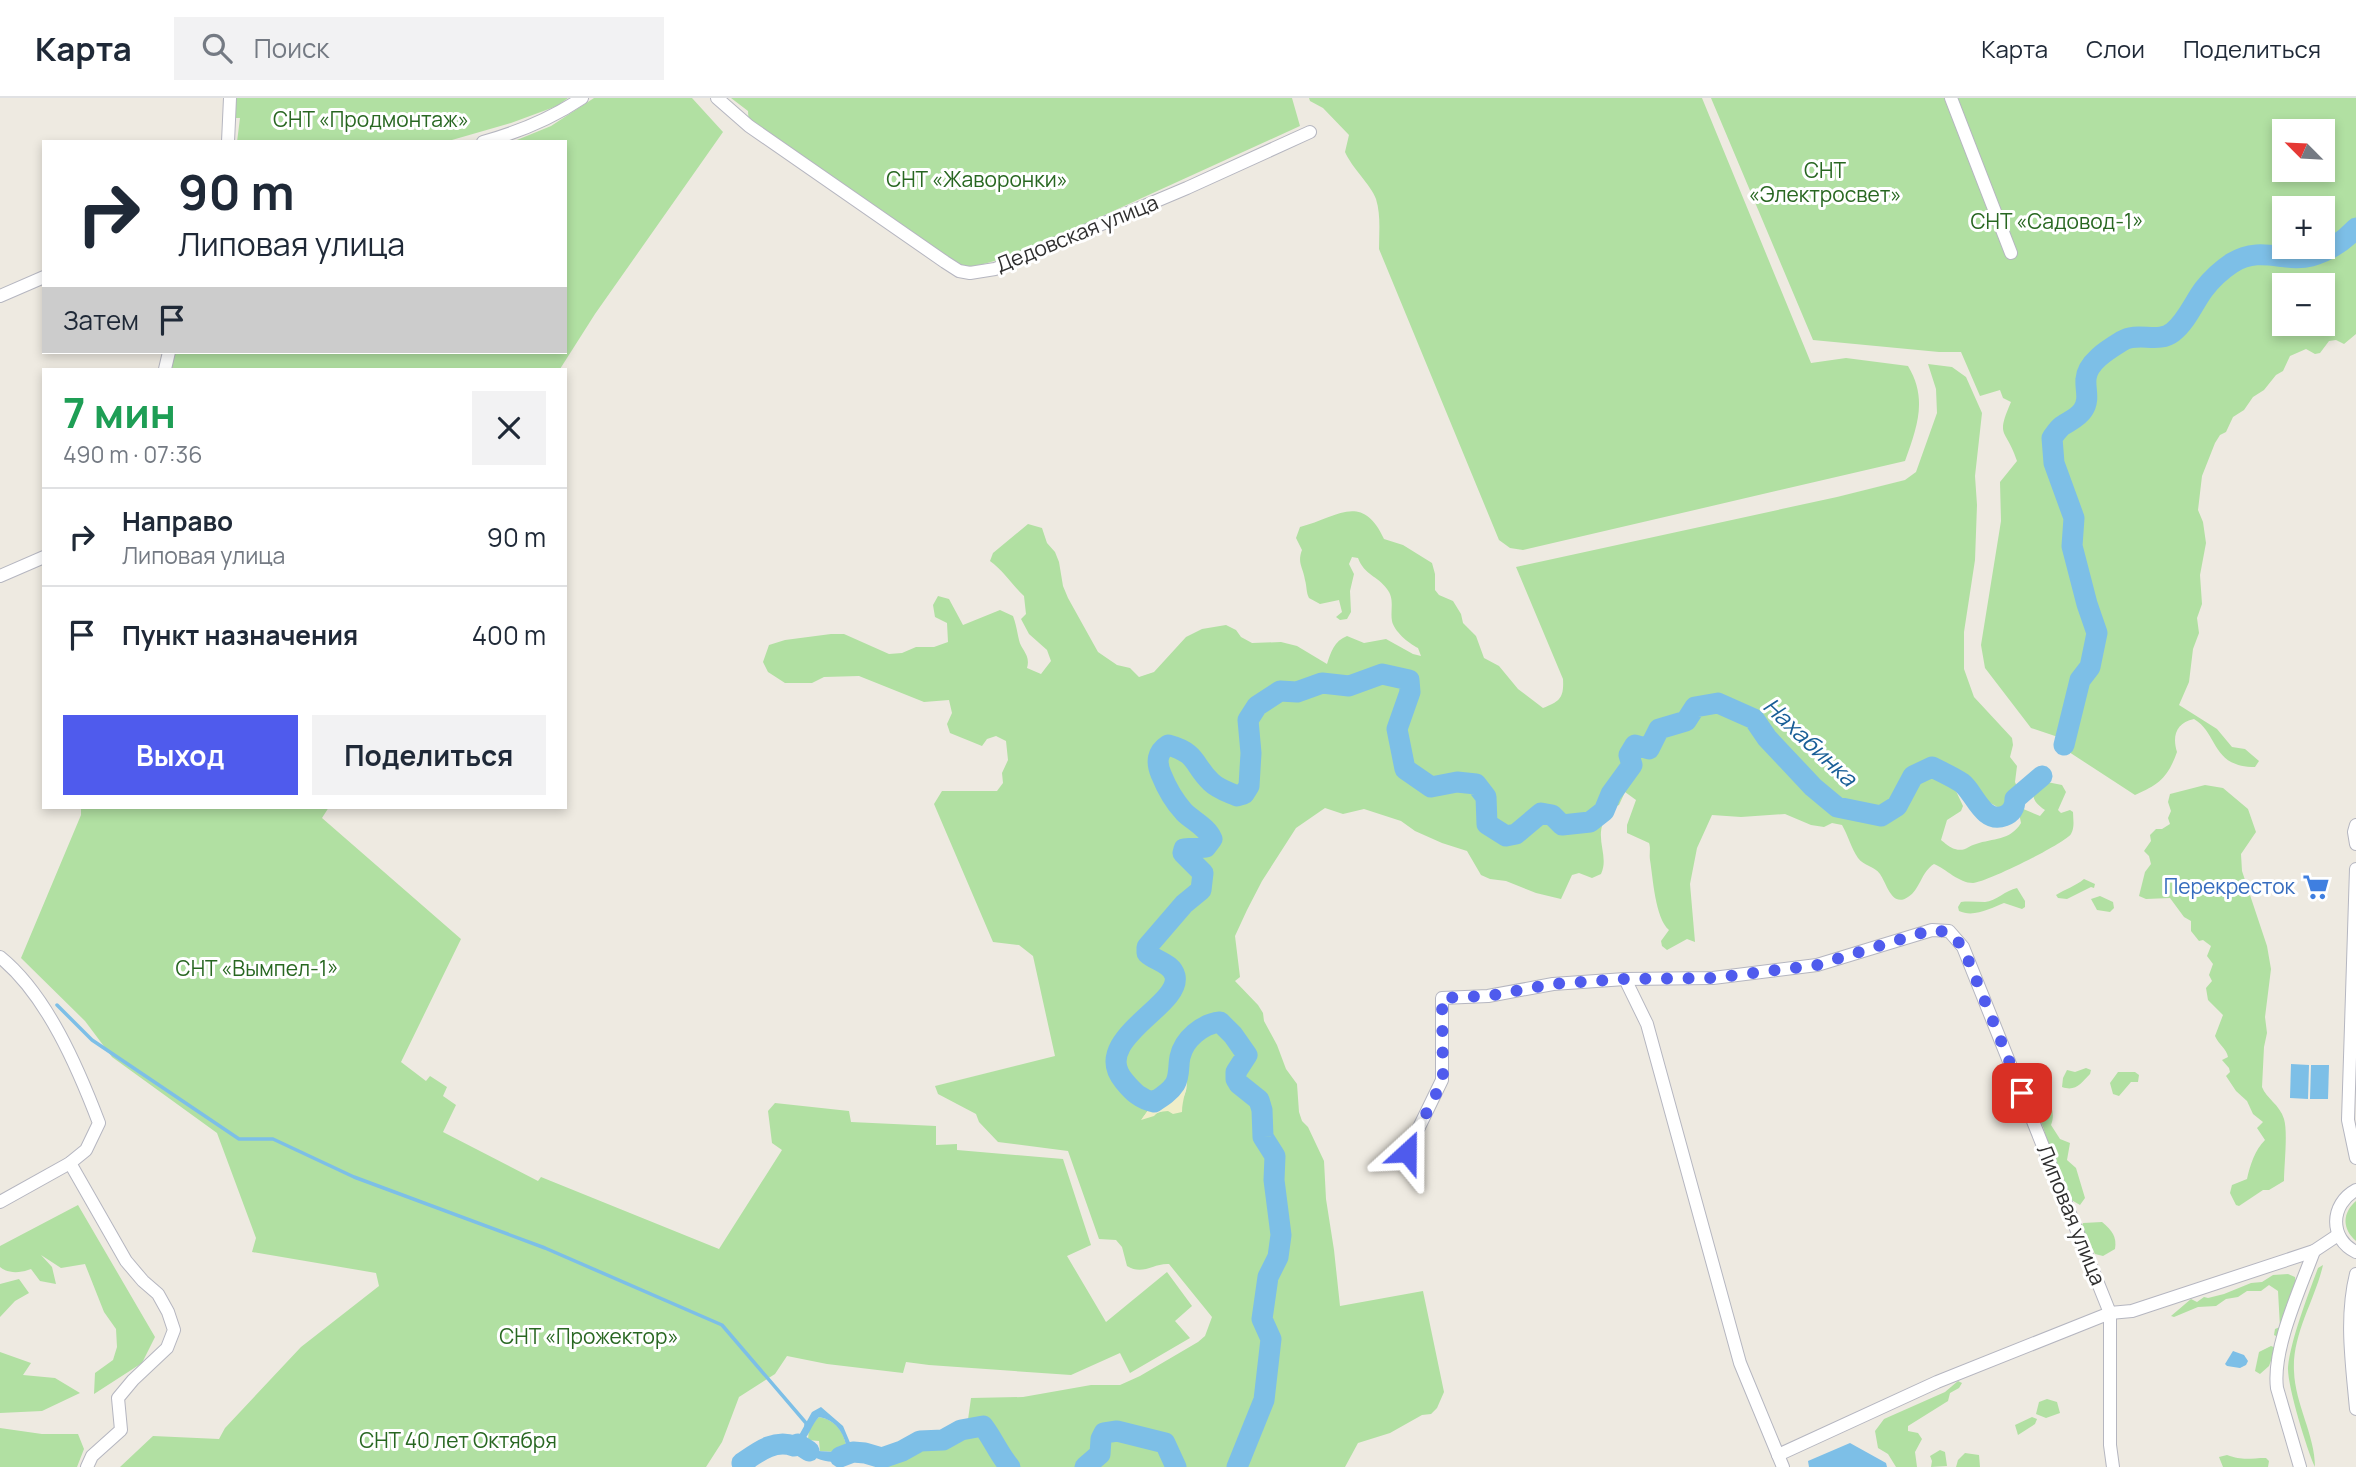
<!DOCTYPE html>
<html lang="ru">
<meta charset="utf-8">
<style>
body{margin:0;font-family:Manrope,sans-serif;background:#f2f2f3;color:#1f2937;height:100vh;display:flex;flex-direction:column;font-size:26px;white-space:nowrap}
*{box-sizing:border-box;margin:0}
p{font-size:23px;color:#747a83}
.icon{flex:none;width:38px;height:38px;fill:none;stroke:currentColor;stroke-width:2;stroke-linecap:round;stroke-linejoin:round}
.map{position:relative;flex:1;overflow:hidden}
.side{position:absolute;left:42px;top:270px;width:525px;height:441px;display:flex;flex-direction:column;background:#fff;border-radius:0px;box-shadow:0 4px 10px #0003}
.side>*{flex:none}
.guide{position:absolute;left:42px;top:42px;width:525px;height:214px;border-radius:0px;box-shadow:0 4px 10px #0003;background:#fff;color:#1f2937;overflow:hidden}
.needle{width:46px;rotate:294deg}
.buttons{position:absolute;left:2272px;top:21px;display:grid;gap:14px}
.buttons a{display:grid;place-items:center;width:63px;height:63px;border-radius:0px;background:#fff;box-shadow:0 4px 10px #0003;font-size:35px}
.pin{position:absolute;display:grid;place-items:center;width:60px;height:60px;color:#fff;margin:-30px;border-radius:14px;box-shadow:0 4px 10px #0006}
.me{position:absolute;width:77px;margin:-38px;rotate:24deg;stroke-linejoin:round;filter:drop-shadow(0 0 5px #0008)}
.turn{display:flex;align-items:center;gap:24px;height:147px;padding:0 21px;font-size:32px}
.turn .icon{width:91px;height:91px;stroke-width:2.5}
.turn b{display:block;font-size:49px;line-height:60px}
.then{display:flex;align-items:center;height:66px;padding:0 21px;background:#0003;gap:14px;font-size:26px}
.round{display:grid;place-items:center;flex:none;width:74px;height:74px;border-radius:0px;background:#f2f2f3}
.head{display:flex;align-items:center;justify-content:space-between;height:119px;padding:0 21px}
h1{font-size:42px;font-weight:700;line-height:52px;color:#1e9e55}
.cta{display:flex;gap:14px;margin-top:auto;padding:14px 21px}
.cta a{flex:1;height:80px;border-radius:0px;background:#4f5bed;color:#fff;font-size:28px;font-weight:700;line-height:80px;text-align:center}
.cta a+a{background:#f2f2f3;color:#1f2937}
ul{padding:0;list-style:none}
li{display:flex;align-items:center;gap:21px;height:98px;padding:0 21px;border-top:2px solid #e0e1e3}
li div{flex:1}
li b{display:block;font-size:26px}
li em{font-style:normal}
header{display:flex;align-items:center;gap:42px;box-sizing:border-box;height:98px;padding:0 35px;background:#fff;border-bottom:2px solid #e0e1e3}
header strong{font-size:33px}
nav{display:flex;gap:38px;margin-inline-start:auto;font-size:24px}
.search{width:490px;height:63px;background:#f2f2f3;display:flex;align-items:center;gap:18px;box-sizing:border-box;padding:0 24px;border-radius:0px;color:#747a83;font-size:26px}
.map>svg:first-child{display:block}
.green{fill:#b1e0a2;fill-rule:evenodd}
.sand{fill:#efeec8}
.water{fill:#7dbfe7;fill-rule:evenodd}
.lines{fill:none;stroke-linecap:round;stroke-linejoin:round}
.stream{stroke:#7dbfe7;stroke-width:3.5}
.river{stroke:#7dbfe7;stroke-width:21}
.minor-casing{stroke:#b5b6c0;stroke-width:14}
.minor{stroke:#fff;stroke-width:12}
.route{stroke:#4f5bed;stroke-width:12;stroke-dasharray:0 21.6}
.labels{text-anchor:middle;stroke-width:6;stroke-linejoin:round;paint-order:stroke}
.park-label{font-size:21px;fill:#286721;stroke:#fff}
.street-label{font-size:21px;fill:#2e2e2e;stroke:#fff}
.shop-label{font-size:21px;fill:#366cbe;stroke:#fff;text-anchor:end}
.water-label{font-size:23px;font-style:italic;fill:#185e97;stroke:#fff}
</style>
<header>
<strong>Карта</strong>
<div class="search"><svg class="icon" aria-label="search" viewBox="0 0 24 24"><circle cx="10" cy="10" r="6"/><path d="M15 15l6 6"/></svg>Поиск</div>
<nav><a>Карта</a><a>Слои</a><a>Поделиться</a></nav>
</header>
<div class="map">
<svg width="2356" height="1369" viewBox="0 0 2356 1369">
<rect width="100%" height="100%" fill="#eeeae1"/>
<g class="green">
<path d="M233,0H568L557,8L511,25L445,44H237L240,20H232Z"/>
<path d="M594,0H692L723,34L595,216L560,271H169L174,254H565V44H512L551,28Z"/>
<path d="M731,0H1292L1300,28L1019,156L959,173L749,28L748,13Z"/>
<path d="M1309,0H1702L1811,265L1846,260L1908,268C1928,301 1917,329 1905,363L1523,452L1510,450L1499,442L1379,151C1379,135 1381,117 1376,101C1371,87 1352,70 1345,54L1349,37L1323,10L1310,3Z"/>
<path d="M1711,0H2356V236L2344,246L2336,242L2329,243L2320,255L2315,256L2306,251L2290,258L2283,273L2276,277L2264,292L2253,299L2244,312L2233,319L2226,334L2220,337L2215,345L2202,378L2198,412L2203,424L2206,445L2200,477L2202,506L2197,520L2199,535L2193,551L2189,584L2179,607L2217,631L2232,649L2245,651L2259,663L2255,669C2211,669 2219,636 2194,621C2176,625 2172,638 2177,654C2168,679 2160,686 2135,697L2069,654L2064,641L2031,630L1985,570L1981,547L2001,423L2000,384L2017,363C2006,329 1995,341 2011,304L2003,300L2000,292L1980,298L1961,254H1939L1813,242ZM2284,33H2322V72H2284ZM2284,110H2322V149H2284ZM2284,187H2322V226H2284Z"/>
<path d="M1928,266L1952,269L1966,279L1982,315L1975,378L1977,407L1975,462L1964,534V571L1974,599L2012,640L2013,647L2010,659L2017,668L2015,684L2022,701L2020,708L2003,712L1972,695L1970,688L1955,683L1956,693L1963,708L1961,713L1947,722L1941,742C1945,745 1950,750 1955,751C1965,754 1968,748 1976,746C1993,740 2010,743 2021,725L2019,715L2021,710L2040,718L2045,712C2035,705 2031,701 2035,688L2047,684L2062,687L2066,694L2058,712L2061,715L2070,712L2073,714C2073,721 2075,729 2071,736C2064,746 1985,785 1973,785C1959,785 1946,771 1934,766C1921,774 1920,792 1908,799C1892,810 1887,786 1880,776C1874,768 1864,768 1858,760C1851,750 1848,737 1842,727L1832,725L1824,729L1811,727L1785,716L1741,719L1712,717L1697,750L1690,786L1695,844L1687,841L1667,852L1662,848L1661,843L1669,832C1655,820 1653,780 1650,762C1649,755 1651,751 1649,745L1627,735V727L1636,702L1625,694L1619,707L1611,710C1609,715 1605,720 1603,725C1596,743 1609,759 1601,776L1592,780L1579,775L1572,777L1561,801L1536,795L1506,783L1490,781L1481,777L1467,753L1442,745L1415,733L1401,723L1364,711L1343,716L1325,710L1296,730L1262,783L1247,812L1235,838L1240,879L1235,883L1258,907L1263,915L1264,923L1277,947L1286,971L1297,986L1299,1014L1302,1023L1308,1029L1324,1063L1326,1101L1334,1152L1340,1208L1423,1193L1444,1294L1437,1310L1431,1316L1422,1317L1390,1335L1358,1345L1345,1369H883L896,1359L923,1345L941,1351L966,1336L971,1300L1023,1299L1091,1287H1120L1140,1278L1198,1244L1205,1238L1212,1219L1169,1166C1153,1165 1143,1178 1127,1168L1122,1149L1116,1142L1099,1141L1068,1053L998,1044L979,1024L976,1016L938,996L935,988L1055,958L1033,858L1019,847L993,844L934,706L942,693H997L1003,685L1002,675L1008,662L1006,643L996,638L987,641L982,648L950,635L947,626L952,615L949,602L924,604L859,578L824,579L812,585H785L768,574L763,564L769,547L785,542L831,536H844L889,556L902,555L916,549H934L948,544L947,525L935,519L933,507L938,498L949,501L963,527L1000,512L1013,518C1016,526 1017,533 1019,542C1021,552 1031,557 1027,570L1041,576L1051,563L1047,552L1029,536L1021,521L1026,516L1024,498C1012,487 1004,473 990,463L993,455L1028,426L1042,430L1047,445L1055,454L1059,464L1063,488L1068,500L1098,554L1117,567L1130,570L1139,579L1154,574L1186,539L1202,531L1226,527L1236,532L1241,539L1252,545L1281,544L1297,548L1327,566C1331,554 1334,543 1347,538L1364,545L1386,541L1413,556L1421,558L1418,550C1408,545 1394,533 1392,523C1390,512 1395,501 1387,491C1377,477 1365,478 1358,460L1352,459L1349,466L1354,476L1350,493L1351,514L1347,521L1340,522L1336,519L1342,514L1339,502L1320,506L1309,500C1306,494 1307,489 1305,482C1303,469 1297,465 1302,452L1296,440L1300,429C1336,420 1362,393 1384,441L1403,447L1432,465L1435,476V492L1439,497L1453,503L1461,516L1463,525L1476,538L1484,560L1499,568L1518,591L1543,610C1560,603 1564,600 1563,581L1516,469L1837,399L1905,382L1916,374L1937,315L1936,291ZM1175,973L1186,978C1192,1010 1163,1011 1142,1021L1149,1011V1006L1158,1001C1162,991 1171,985 1175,973Z"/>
<path d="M2205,687L2223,690L2248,711L2256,734L2241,756L2242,773L2267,848L2271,871L2265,919L2267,935L2264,949L2262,989C2266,1000 2280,1007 2284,1021C2288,1034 2284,1068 2284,1083L2269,1092H2263L2239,1108L2236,1107L2230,1095L2232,1087L2247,1081C2250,1067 2255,1052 2265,1042L2257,1030L2263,1024L2253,1016L2247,1003L2236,993L2226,978L2230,974L2229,970L2222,962L2228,959C2227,951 2218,946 2215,938L2223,917L2208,902L2206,890L2212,883L2209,877L2213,866L2207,858L2211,848L2203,842L2199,843L2191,833V823L2184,819L2170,800L2146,801L2139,798L2145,774L2151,766L2149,758L2144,753L2151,743L2150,737L2156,731H2162L2170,726L2168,720L2171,713L2168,704L2170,696Z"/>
<path d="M81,709H329L322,720L461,841L401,964L426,983L430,978L447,989L443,998L456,1007L443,1034L538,1083L541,1079L719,1151L782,1052L772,1045L768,1013L775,1005L849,1013L851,1024L936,1028V1047L957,1046V1052L1063,1061L1091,1147L1067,1158L1106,1224L1167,1174L1192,1208L1175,1223L1190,1240L1130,1275L1120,1255L1071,1277L929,1267L906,1264L903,1275L827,1266L787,1258L775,1276L739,1299L722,1344L706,1369H120L153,1338L219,1341L225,1330L301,1249L379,1188L376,1175L252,1154L256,1140L217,1035L112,959L85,923L21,860L81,717Z"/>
<path d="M2084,781L2095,786L2094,790L2091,789L2067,801L2058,800L2056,797C2065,791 2076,788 2084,781Z"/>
<path d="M2017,790L2025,803V809L2022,811L2004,805C1991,810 1974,820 1959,813L1958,809L1961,804C1969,803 1977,804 1985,804C1996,803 2006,792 2017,790Z"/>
<path d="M2100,798L2113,804L2114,810L2110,814L2097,812L2091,801Z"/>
<path d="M2086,970L2091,972L2090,976C2081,985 2076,994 2062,989L2063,980L2067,972L2075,974Z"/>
<path d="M2118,974H2135L2139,977L2138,984H2131L2119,998L2113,996L2110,985Z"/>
<path d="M2043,998L2047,999C2052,1008 2055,1017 2051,1027L2060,1041L2070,1045L2067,1062L2076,1070L2085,1100L2080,1107L2068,1100C2060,1081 2056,1060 2044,1043C2050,1025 2025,1015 2043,998Z"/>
<path d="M2356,1103V1143C2342,1131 2342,1115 2356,1103Z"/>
<path d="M78,1107L155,1239L142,1265L94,1296L95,1275L113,1262L117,1249L116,1231L104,1214L85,1166L61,1170L41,1157L52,1169L56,1186L40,1183L31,1171C21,1175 8,1176 0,1169V1148Z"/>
<path d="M2102,1124C2112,1132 2117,1139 2115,1151L2103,1158L2095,1156L2081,1130L2083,1125Z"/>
<path d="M2323,1167C2315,1202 2292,1236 2294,1273C2295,1306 2315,1337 2315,1369C2307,1352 2287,1287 2288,1269C2291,1241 2308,1197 2318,1170Z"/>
<path d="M2288,1176L2295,1179L2296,1185L2278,1239L2274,1237L2275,1231L2280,1229L2278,1193L2269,1187L2261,1193H2247L2238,1199L2226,1201L2216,1208L2198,1209L2174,1219L2171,1218L2191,1201L2197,1204L2204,1199L2208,1200L2224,1196L2251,1185L2262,1184L2273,1177Z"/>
<path d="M19,1181L29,1195L15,1203L0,1219V1186Z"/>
<path d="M2271,1248L2276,1250L2269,1268L2260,1276L2255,1273L2259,1254Z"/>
<path d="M0,1254L31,1265L23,1277L55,1280L80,1295L42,1313L0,1315Z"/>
<path d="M1958,1283L1962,1285L1959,1290L1950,1295L1948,1303L1908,1328V1333L1918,1335L1922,1341L1915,1354L1917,1369H1896L1888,1356L1878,1350L1875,1333L1884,1321L1945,1294Z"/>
<path d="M2047,1301L2057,1304L2060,1315L2046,1320L2036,1316L2039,1304Z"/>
<path d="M819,1319C836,1322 844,1334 847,1351L838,1357L836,1354L820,1353L819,1343L808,1342L809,1330Z"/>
<path d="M2032,1319L2037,1321L2035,1326L2018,1337L2015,1327Z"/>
<path d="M0,1330L42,1336H78L84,1351L77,1369H0Z"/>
<path d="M1940,1352L1945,1354L1947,1368L1931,1369L1932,1363L1930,1358Z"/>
<path d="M1965,1355L1979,1357L1980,1369H1956L1958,1362Z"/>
<path d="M2227,1357C2243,1363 2250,1360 2266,1360L2269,1363L2268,1369H2223L2219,1359Z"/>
</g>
<path class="sand" d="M1175,973L1186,978C1188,991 1182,1001 1182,1014L1173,1016L1168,1013L1158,1014L1154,1018L1141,1022L1149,1011V1006L1146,1002L1154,1004C1162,998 1172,983 1175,973Z"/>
<g class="water">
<path d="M2291,966L2309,967L2308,1001L2290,1000Z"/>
<path d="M2311,967H2329L2328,1001H2310Z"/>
<path d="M2233,1253L2244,1257L2248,1263L2246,1267L2240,1270L2227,1268L2225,1266Z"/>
<path d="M821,1309L843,1328L851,1347L859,1348L865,1355C837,1366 824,1369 799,1349L792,1350L786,1345L790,1341H797L812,1314ZM819,1319C836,1322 844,1335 847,1351L838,1357L836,1354L818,1353L803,1347V1343C810,1336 810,1329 819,1319Z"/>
<path d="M961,1332L967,1336L950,1349L941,1351L928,1343L929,1339L934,1338L938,1334L947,1337Z"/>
<path d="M1850,1345L1886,1365L1887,1369H1809L1808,1363Z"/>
</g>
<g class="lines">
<path class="stream" d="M57,907L92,942L239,1041H273L354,1079L545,1150L722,1227L806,1325V1329"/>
<g class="river">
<path d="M2064,647L2080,582L2090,569L2097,535L2087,506L2072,448L2074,420L2054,365L2052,340C2055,336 2058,331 2062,328C2069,323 2078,320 2083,312C2090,301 2085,292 2086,281C2087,264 2109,251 2122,243C2138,233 2158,246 2173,234C2187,223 2194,204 2204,191C2211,182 2223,171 2232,165C2261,147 2285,165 2311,158C2329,153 2344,143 2356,130"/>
<path d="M840,1359L853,1354L865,1355L882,1360L902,1353L920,1343L943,1342L961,1332L983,1328C993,1341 1000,1358 1010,1369"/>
<path d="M745,1369L742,1365C758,1354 774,1341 794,1348L798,1346L809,1353"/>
<path d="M1085,1369L1100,1356L1101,1341L1104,1335L1117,1333L1165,1345L1176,1369"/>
<path d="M1237,1369L1264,1302L1271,1241L1262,1221L1268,1179L1278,1159L1281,1137L1274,1082L1275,1058L1263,1039L1262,1012L1259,1002L1239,986L1236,981V974L1247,957L1233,937L1220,924C1202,926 1184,941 1180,959C1178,968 1180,977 1175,986C1170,994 1162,999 1154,1004C1140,1001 1133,994 1124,983C1089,941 1182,908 1175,878C1172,865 1155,863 1147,855V849L1184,806L1201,792L1203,775L1183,755L1184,751L1206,749L1212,741C1207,729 1193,723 1184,714C1173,702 1167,691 1161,676C1156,664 1157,654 1168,647C1198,655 1193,667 1211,684C1218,691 1228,694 1237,698L1244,696L1249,688L1251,655L1248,622L1257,608L1280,593L1297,594L1322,585L1349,588L1382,576L1409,582L1410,594L1397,631L1405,671L1431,689L1457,684L1476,686L1486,699L1487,726L1506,738L1516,736L1541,715L1552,717L1562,727L1590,724L1604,713L1611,696L1632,667L1629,657L1635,647L1649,651L1659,631L1686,623L1695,609L1718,605L1754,621L1767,640L1813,689L1837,709L1881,718L1897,708L1913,678L1932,669C1942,674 1953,679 1962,685C1974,694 1983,726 2004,718C2012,715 2015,709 2015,701L2042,678"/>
</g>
<g class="minor-casing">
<g id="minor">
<path d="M717,0L749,28L945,164L959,173L970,175L995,171L1187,90L1310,34"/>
<path d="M1951,0L2011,155"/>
<path d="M228,44L230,0"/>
<path d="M483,44C519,34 551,21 582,0"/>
<path d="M0,198L44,179"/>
<path d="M165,271L169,254"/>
<path d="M0,478L44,459"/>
<path d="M2356,727L2354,734L2356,746"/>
<path d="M2356,771L2348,1022L2356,1060"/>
<path d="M0,859C47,897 78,970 99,1025L86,1052L70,1065L0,1104"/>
<path d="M1625,881L1647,926L1740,1265L1783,1369"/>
<path d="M1407,1054L1442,982V900L1488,898L1553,886L1625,881L1713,880L1817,867L1932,832L1949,833L1963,849L2110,1215V1347L2113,1369"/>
<path d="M70,1065L126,1163L143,1183L158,1196L168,1214L174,1232L167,1250L133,1282L118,1300L121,1332L92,1358L87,1369"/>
<path d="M2356,1092C2330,1106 2329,1141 2356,1154"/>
<path d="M2356,1176C2345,1220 2352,1266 2356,1311"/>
<path d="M1778,1357L1937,1284L2110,1215L2132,1213L2314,1153L2338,1137"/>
<path d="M2300,1369L2277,1290C2272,1251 2300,1191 2314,1153"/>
</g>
</g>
<use href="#minor" class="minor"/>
</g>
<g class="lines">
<path class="route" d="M1407,1054L1443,982L1442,900L1488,898L1553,886L1625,881L1713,880L1817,867L1931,832L1949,834L1963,849L2022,995"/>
</g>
<defs>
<g id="supermarket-bare" transform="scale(2.1)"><path d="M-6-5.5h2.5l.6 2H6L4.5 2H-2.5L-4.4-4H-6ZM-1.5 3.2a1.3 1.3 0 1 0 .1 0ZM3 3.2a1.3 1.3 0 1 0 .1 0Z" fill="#3f7fe0" stroke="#fff" stroke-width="2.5" paint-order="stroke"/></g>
</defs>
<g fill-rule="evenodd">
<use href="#supermarket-bare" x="2316" y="789"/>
</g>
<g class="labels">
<g class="park-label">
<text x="371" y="29">СНТ «Продмонтаж»</text>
<text x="1825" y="80">СНТ<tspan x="1825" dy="24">«Электросвет»</tspan></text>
<text x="977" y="89">СНТ «Жаворонки»</text>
<text x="2057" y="131">СНТ «Садовод-1»</text>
<text x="257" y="878">СНТ «Вымпел-1»</text>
<text x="589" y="1246">СНТ «Прожектор»</text>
<text x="458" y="1350">СНТ 40 лет Октября</text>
</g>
<g class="street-label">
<text transform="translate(1077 136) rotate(-22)" y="7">Дедовская улица</text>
<text transform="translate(2071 1117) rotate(68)" y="7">Липовая улица</text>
</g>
<g class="shop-label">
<text x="2295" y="796">Перекресток</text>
</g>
<g class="water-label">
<text transform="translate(1810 644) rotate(43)" y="8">Нахабинка</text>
</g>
</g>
</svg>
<div class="buttons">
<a><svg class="needle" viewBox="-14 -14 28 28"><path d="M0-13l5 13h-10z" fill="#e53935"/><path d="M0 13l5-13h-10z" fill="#747a83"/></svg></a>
<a>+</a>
<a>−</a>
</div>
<div class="pin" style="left:2022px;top:995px;background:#d93025"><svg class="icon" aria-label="arrive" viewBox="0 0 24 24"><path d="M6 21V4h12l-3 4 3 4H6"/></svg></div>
<svg class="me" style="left:1407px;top:1054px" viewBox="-20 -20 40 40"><path d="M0-17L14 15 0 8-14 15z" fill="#4f5bed" stroke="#fff" stroke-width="4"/></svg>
<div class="guide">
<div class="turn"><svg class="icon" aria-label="right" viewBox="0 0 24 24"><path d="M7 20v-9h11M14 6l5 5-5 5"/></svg><div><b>90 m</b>Липовая улица</div></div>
<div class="then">Затем<svg class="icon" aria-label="arrive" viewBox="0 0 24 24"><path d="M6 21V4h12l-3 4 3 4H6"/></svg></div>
</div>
<section class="side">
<div class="head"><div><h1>7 мин</h1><p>490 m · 07:36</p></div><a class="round"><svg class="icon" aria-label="close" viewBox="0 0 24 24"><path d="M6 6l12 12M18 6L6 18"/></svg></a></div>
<ul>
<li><svg class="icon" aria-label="right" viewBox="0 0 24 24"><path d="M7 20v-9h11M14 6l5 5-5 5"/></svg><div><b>Направо</b><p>Липовая улица</p></div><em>90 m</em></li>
<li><svg class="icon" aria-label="arrive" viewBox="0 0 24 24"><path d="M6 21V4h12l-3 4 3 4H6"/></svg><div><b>Пункт назначения</b></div><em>400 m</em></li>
</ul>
<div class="cta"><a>Выход</a><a>Поделиться</a></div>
</section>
</div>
